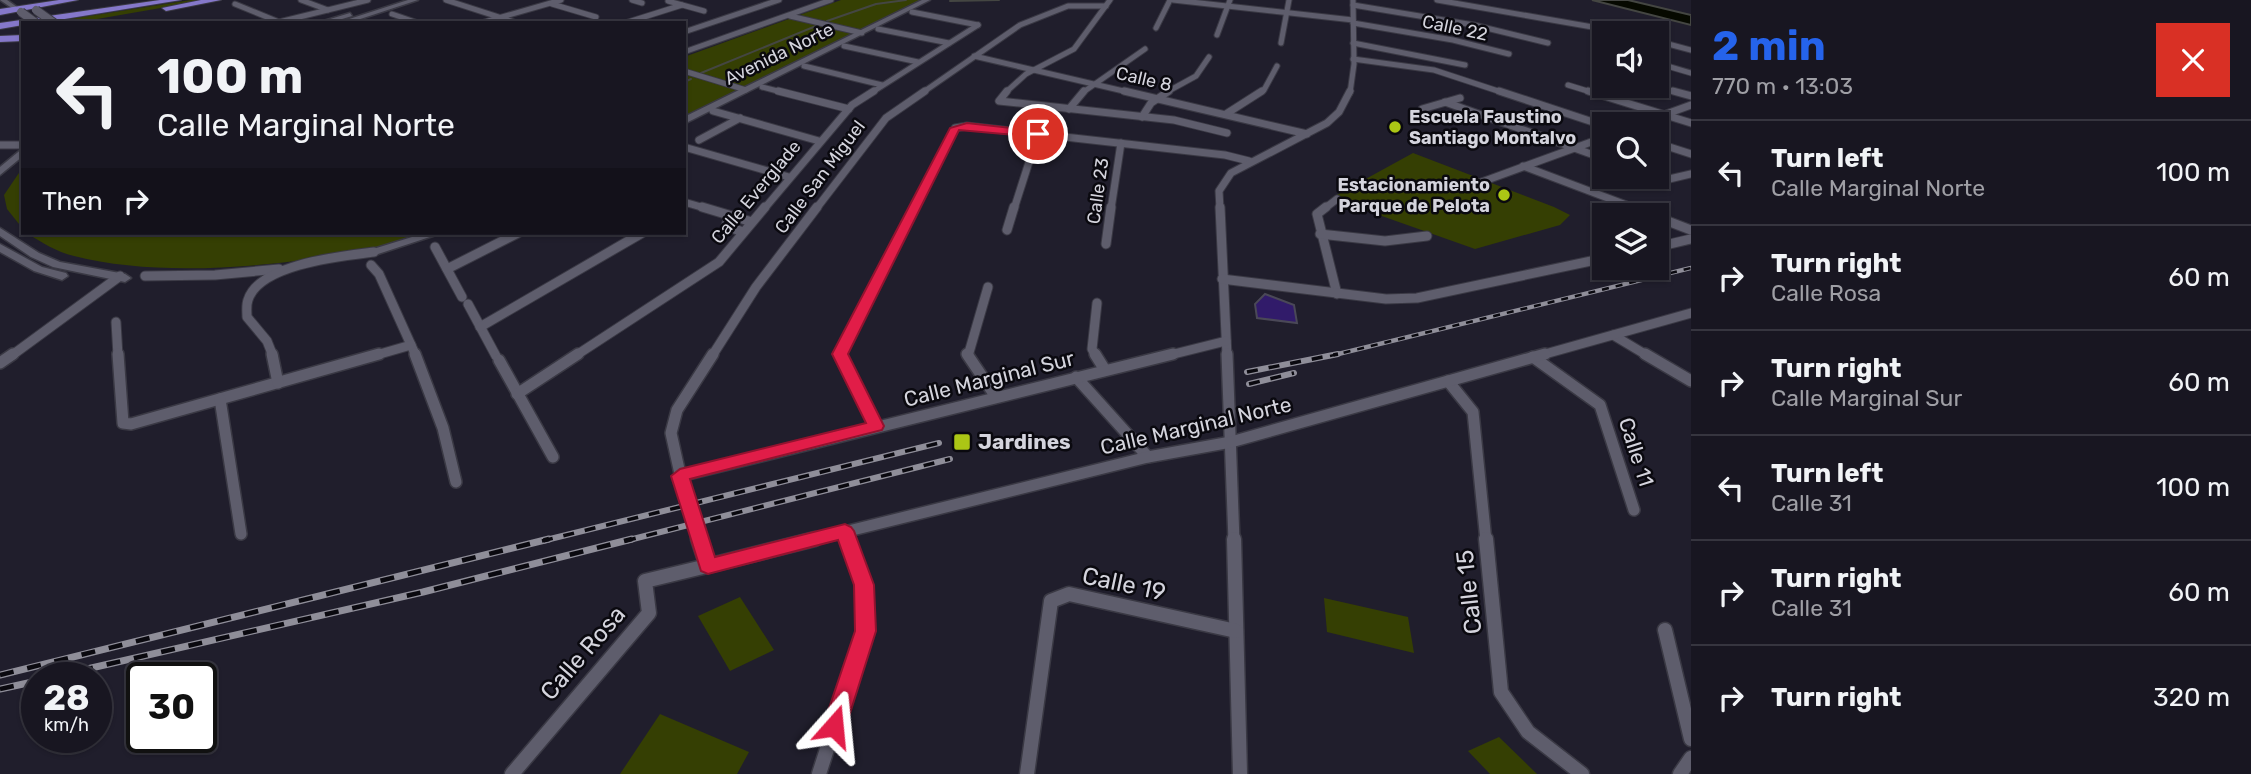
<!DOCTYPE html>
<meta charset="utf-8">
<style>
body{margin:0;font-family:Rubik,sans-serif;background:#25232e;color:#f1f3f6;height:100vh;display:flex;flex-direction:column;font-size:26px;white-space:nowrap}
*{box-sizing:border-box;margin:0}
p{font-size:23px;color:#9f9fa5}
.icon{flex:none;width:38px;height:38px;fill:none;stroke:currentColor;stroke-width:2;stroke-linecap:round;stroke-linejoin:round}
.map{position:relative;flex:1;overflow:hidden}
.panel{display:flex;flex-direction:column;background:#181621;width:560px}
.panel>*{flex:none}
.hud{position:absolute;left:21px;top:21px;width:665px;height:214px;border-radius:0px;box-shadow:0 2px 5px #0004,0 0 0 2px #36353f;background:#181621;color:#f1f3f6;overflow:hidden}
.tools{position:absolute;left:1592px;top:21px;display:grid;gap:14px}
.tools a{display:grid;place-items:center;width:77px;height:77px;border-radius:0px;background:#181621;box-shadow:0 2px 5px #0004,0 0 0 2px #36353f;font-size:35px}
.speed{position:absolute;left:21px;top:662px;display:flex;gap:14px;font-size:35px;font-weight:700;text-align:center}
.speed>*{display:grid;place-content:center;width:91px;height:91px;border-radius:50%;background:#181621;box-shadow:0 2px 5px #0004,0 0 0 2px #36353f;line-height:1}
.speed small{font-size:18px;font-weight:400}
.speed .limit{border:4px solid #111;border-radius:10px;background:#fff;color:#111}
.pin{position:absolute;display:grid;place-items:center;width:60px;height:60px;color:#fff;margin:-30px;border:4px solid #fff;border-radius:50%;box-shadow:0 2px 7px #0007}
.me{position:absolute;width:77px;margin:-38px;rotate:18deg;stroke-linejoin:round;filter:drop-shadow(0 0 5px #0008)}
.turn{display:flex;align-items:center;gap:24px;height:147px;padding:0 21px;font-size:32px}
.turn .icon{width:91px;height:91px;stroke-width:2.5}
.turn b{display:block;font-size:49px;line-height:60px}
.then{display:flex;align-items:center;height:66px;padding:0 21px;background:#0003;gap:14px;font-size:26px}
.round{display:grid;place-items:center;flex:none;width:74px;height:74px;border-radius:0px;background:#25232e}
.overview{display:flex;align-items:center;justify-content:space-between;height:119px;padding:0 21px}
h1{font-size:42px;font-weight:700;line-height:52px;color:#2563eb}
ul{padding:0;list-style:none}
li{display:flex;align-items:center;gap:21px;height:105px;padding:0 21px;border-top:2px solid #36353f}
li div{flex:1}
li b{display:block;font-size:26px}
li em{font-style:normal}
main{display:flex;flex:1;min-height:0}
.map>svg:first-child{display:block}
.green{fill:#353f03}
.water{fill:#060900;stroke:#444642;stroke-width:2}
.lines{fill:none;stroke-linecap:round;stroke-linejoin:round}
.stream{stroke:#444642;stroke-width:2}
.building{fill:#311b6a;stroke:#4a4857;stroke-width:2}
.minor-far4-casing{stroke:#3a3944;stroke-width:7}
.minor-far3-casing{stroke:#3a3944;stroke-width:9}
.minor-far2-casing{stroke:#3a3944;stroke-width:11}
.minor-far1-casing{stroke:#3a3944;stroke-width:14}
.minor-casing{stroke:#3a3944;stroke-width:17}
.tertiary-casing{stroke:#3a3944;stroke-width:3}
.trunk-casing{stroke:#3a3944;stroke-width:2}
.minor-far4{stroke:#5e5d6c;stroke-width:5}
.minor-far3{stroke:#5e5d6c;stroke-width:7}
.minor-far2{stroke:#5e5d6c;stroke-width:9}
.minor-far1{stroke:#5e5d6c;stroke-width:11}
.minor{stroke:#5e5d6c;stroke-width:14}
.tertiary{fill:#5e5d6c;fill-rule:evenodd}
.trunk{fill:#8578ca;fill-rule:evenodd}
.rail-far2-casing{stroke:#8f8e99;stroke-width:4.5}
.rail-far1-casing{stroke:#8f8e99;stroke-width:6}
.rail-casing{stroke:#8f8e99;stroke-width:7}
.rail-far2{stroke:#0a090f;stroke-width:2.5;stroke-dasharray:7;stroke-linecap:butt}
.rail-far1{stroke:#0a090f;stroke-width:3.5;stroke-dasharray:11;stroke-linecap:butt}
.rail{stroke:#0a090f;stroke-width:4.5;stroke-dasharray:14;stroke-linecap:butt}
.minor-bridge-casing{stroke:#3a3944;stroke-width:14;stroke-linecap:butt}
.tertiary-bridge-casing{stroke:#3a3944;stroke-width:10;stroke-linecap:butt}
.minor-bridge{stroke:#5e5d6c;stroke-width:11}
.tertiary-bridge{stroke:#5e5d6c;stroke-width:8}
.route{fill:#e11d48;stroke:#92132f;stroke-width:2}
.poi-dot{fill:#abc615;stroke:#0a090f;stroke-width:2.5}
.labels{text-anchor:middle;stroke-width:5;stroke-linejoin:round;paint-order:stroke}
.far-street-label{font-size:18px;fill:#d4d4dd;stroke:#0a090f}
.far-poi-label{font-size:18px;font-weight:bold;fill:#d4d4dd;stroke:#0a090f;text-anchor:start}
.street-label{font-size:21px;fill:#d4d4dd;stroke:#0a090f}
.poi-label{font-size:21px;font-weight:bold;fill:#d4d4dd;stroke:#0a090f;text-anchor:start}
.near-street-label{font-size:24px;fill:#d4d4dd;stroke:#0a090f}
</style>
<main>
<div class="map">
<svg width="1691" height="774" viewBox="0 0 1691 774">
<rect width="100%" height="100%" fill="#201e2c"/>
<g class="green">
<path d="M191,0H207L74,23L64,20Z"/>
<path d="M841,0H924L684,116V57Z"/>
<path d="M1413,153L1554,207L1570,215L1560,225L1475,249L1331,198Z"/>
<path d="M23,167V229L7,209L4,195Z"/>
<path d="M26,233H422C407,243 384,246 366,249C281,267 158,278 74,256C56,252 42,242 26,233Z"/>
<path d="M740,597L774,650L730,671L698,616Z"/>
<path d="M1324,598L1408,617L1414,653L1327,632Z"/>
<path d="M660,714L749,752L737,774H620Z"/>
<path d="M1499,737L1537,774H1490L1468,751Z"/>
</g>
<path class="water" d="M1592,0H1628L1691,15V25Z"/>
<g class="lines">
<g class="stream">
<path d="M950,1L999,0"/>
<path d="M827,21L876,4L906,0"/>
<path d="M701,73L816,26"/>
<path d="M684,82L691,79"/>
</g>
</g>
<path class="building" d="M1265,294L1294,305L1297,323L1257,318L1255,304Z"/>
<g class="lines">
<g class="minor-far4-casing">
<g id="minor-far4">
<path d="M301,0L328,10"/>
<path d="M446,0L517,23"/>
<path d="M632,0L642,3"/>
<path d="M1173,0L1353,20"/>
<path d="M1437,0L1627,33"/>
<path d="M668,1L704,11"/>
<path d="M235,4L279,22"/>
<path d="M552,4L596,17"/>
<path d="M1353,5L1474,25L1548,43"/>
<path d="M912,12L978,25"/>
<path d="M392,14L418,23"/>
<path d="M790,16L862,33"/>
<path d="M275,23L368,0"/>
<path d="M481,23L561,0"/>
<path d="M625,23L682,5"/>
<path d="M1353,23L1453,40L1509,54"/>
<path d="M1156,28L1170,0"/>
<path d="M878,29L949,43"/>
<path d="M684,32L779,0"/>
<path d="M1217,35L1230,0"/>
<path d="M1657,41L1691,50"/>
<path d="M1281,43L1289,0"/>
<path d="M1353,43L1465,65"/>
<path d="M844,46L918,62"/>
<path d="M684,52L831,0"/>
<path d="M974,56L1132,93"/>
<path d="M1353,59L1434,70L1504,93"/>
<path d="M1657,63L1691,73"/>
<path d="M804,66L882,85"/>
<path d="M684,71L746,90"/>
<path d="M1568,85L1594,93"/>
<path d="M1654,86L1680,93"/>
<path d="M762,87L785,93"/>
<path d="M871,93L978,25"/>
<path d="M922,93L1020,25L1068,6H1106"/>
<path d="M1005,93L1026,74L1074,49L1110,0"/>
<path d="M1082,93L1145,49"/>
<path d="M1165,93L1196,76L1209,57"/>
<path d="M1259,93L1264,90L1277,66"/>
<path d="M1350,93L1354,64L1353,0"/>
</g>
</g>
<g class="minor-far3-casing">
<g id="minor-far3">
<path d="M778,91L849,109"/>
<path d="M1007,91L999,101L1174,120L1227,133"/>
<path d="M1124,91L1307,134"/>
<path d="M1499,91L1605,126"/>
<path d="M1588,91L1691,123"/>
<path d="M1673,91L1691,96"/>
<path d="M1445,102L1605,159"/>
<path d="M1069,109L1084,91"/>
<path d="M1422,109L1460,98"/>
<path d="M713,111L819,141"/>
<path d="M1226,114L1262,91"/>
<path d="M1142,117L1151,103L1169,91"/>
<path d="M1639,124L1691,105"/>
<path d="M699,140L740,118"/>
<path d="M1657,143L1691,154"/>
<path d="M0,145H23"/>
<path d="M684,147L789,177"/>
<path d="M1523,166L1637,209"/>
<path d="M1656,177L1665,180L1691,174"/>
<path d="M1479,183L1605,137"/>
<path d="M684,202L708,209"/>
<path d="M764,209L852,105L874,91"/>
<path d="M816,209L886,118L925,91"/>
<path d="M914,209L955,128L967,126L1225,155L1249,161"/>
<path d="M1014,209L1038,134"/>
<path d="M1111,209L1121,143"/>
<path d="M1220,209L1219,191L1231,173L1327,123L1339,112L1350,91"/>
<path d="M1324,209L1337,199"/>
</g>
</g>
<g class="minor-far2-casing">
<g id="minor-far2">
<path d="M702,207L752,222"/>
<path d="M1220,207L1227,356"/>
<path d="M1326,207L1317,214L1337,294"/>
<path d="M1633,207L1653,215"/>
<path d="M729,216L726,226L743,232"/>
<path d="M1657,217L1691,230"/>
<path d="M1007,230L1014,207"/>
<path d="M1320,234L1385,241L1427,236"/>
<path d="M1106,244L1111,207"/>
<path d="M435,247L462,297"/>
<path d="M1657,247L1691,239"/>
<path d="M371,265L379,274L416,356"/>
<path d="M447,269L518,233"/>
<path d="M145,276L215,275L279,269"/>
<path d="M1222,279L1386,299L1417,298L1605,258"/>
<path d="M468,304L496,356"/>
<path d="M116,322L118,356"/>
<path d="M480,327L642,233"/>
<path d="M1613,335L1648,356"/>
<path d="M11,356L120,276"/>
<path d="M273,356L267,341L247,317C247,312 246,305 248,300C259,264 342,256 374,252"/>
<path d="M373,356L411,345"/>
<path d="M575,356L719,262L765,207"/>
<path d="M712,356L756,287L817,207"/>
<path d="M841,356L915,207"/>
<path d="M968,356L988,287"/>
<path d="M1096,356L1092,349L1097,303"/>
<path d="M1166,356L1226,341"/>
<path d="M1538,356L1691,313"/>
</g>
</g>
<g class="minor-far1-casing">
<g id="minor-far1">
<path d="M118,354L123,423L131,424L379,354"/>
<path d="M272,354L278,383"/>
<path d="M415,354L443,428L456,482"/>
<path d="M840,354L876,426"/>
<path d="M967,354L996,397"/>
<path d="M1095,354L1105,370"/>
<path d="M1227,354L1234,541"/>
<path d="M1645,354L1691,381"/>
<path d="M1533,357L1600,405L1634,510"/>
<path d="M499,360L553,457"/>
<path d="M0,363L13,354"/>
<path d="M1076,377L1148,457"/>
<path d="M1448,381L1473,412L1486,541"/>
<path d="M517,394L578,354"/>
<path d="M220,399L241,534"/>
<path d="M680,476L1173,354"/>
<path d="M686,501L671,433L677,410L713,354"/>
<path d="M845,531L849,541"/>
<path d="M696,532L699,541"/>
<path d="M808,541L1148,457L1231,442L1545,354"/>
</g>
</g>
<g class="minor-casing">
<g id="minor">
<path d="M1234,539L1240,774"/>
<path d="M1486,539L1501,692L1528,732L1582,774"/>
<path d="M707,566L815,539"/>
<path d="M1665,630L1691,739"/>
<path d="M512,774L649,613L645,581L707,566L698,539"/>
<path d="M819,774L865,631L864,585L848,539"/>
<path d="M1027,774L1051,601L1069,594L1236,631"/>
<path d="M1680,774L1691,758"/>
</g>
</g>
<g class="tertiary-casing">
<g id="tertiary">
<path d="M0,0H7L24,12L19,13Z"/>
<path d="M408,0H418L348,23H337Z"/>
<path d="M922,0H930L684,124V117Z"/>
<path d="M350,13L352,16L329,23H317Z"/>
<path d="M23,148V156L0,175V167Z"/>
<path d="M0,228L39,253L60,262L125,274L131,278L125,282L53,267L31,257L0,236Z"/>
<path d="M425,233H442L378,254H370L368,252L370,250Z"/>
<path d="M0,244L42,267L66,273L68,276L62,280L34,271L0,252Z"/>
</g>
</g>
<g class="trunk-casing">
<g id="trunk">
<path d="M59,0H78L0,15V9Z"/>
<path d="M160,0H181L40,23H23V25L0,29V23Z"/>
<path d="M201,0H221L166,11L162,8Z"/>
<path d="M23,35V41L0,42V36Z"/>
</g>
</g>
<use href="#minor-far4" class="minor-far4"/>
<use href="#minor-far3" class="minor-far3"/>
<use href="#minor-far2" class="minor-far2"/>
<use href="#minor-far1" class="minor-far1"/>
<use href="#minor" class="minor"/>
<use href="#tertiary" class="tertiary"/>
<use href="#trunk" class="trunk"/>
<g class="rail-far2-casing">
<path id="rail-far2" d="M1330,356L1691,268"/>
</g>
<g class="rail-far1-casing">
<g id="rail-far1">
<path d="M1247,372L1338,354"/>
<path d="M1249,384L1294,373"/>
<path d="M542,541L939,443"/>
<path d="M625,541L950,459"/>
</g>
</g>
<g class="rail-casing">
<g id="rail">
<path d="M0,675L549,539"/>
<path d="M52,677L423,592L632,539"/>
<path d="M0,689L37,681"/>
</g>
</g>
<use href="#rail-far2" class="rail-far2"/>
<use href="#rail-far1" class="rail-far1"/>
<use href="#rail" class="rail"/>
<g class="minor-bridge-casing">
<path id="minor-bridge" d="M686,501L696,532"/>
</g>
<g class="tertiary-bridge-casing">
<g id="tertiary-bridge">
<path d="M36,10L54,23"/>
<path d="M21,12L36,23"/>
</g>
</g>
<use href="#minor-bridge" class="minor-bridge"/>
<use href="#tertiary-bridge" class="tertiary-bridge"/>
</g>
<path class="route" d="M967,123L1038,131L1044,134L1038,137L959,130L848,354L884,426L882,430L690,479L715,557L845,524L851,527L854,531L874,585L876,631L846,726L843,734L834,737L826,734L823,726L855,631L854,585L838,540L708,574L701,571L671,476L680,469L866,423L832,354L950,128Z"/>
<g class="poi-dot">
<circle cx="1395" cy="127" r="7"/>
<circle cx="1504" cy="195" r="7"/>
<rect x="953" y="433" width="18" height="18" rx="3.5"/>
</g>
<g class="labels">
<g class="far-street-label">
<text transform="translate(1455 28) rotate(12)" y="6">Calle 22</text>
<text transform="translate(779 54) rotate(-26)" y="6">Avenida Norte</text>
<text transform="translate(1144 79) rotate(13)" y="6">Calle 8</text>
<text transform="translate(820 177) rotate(-53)" y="6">Calle San Miguel</text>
<text transform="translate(1098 191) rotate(-82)" y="6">Calle 23</text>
<text transform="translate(756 192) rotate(-50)" y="6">Calle Everglade</text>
</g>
<g class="far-poi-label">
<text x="1409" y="123">Escuela Faustino<tspan x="1409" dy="21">Santiago Montalvo</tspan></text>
<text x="1490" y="191" text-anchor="end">Estacionamiento<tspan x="1490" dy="21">Parque de Pelota</tspan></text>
</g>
<g class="street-label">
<text transform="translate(989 379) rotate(-14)" y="7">Calle Marginal Sur</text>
<text transform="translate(1196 426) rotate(-13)" y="7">Calle Marginal Norte</text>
<text transform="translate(1636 452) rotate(72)" y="7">Calle 11</text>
</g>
<g class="poi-label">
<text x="978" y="449">Jardines</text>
</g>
<g class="near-street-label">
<text transform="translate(1124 584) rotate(12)" y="8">Calle 19</text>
<text transform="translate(1469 592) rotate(-96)" y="8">Calle 15</text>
<text transform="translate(583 653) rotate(-49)" y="8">Calle Rosa</text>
</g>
</g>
</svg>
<div class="tools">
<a><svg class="icon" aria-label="sound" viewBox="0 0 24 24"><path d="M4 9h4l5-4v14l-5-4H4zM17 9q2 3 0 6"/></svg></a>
<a><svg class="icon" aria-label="search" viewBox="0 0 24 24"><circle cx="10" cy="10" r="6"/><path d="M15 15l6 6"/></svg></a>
<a><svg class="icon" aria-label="layers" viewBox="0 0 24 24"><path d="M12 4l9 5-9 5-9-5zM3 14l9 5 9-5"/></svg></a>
</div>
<div class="speed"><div>28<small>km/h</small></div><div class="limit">30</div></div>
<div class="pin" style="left:1038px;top:134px;background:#d93025"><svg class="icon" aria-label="arrive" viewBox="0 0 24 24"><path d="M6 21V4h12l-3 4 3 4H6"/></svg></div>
<svg class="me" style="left:834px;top:726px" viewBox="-20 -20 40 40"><path d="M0-17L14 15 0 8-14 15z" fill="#e11d48" stroke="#fff" stroke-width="4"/></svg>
<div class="hud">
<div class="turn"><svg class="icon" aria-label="left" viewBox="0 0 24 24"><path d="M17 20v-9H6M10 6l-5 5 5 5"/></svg><div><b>100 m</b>Calle Marginal Norte</div></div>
<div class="then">Then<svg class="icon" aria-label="right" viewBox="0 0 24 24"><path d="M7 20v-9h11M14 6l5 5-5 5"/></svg></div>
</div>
</div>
<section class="panel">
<div class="overview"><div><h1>2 min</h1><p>770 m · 13:03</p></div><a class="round" style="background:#d93025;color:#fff"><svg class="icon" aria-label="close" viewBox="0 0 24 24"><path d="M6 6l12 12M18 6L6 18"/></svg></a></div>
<ul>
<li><svg class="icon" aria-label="left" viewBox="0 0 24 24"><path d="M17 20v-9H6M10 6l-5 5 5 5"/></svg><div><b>Turn left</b><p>Calle Marginal Norte</p></div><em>100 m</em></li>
<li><svg class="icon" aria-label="right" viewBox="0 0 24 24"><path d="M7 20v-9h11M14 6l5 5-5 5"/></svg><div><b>Turn right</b><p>Calle Rosa</p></div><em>60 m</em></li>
<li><svg class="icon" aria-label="right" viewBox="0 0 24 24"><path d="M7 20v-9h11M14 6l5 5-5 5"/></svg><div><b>Turn right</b><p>Calle Marginal Sur</p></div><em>60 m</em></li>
<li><svg class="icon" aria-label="left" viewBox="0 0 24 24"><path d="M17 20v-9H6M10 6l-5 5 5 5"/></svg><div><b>Turn left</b><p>Calle 31</p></div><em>100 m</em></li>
<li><svg class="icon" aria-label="right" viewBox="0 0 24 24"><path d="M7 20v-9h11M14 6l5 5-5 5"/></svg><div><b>Turn right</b><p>Calle 31</p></div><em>60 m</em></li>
<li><svg class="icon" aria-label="right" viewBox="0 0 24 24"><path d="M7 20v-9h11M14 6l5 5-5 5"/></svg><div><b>Turn right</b></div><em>320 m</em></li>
</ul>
</section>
</main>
